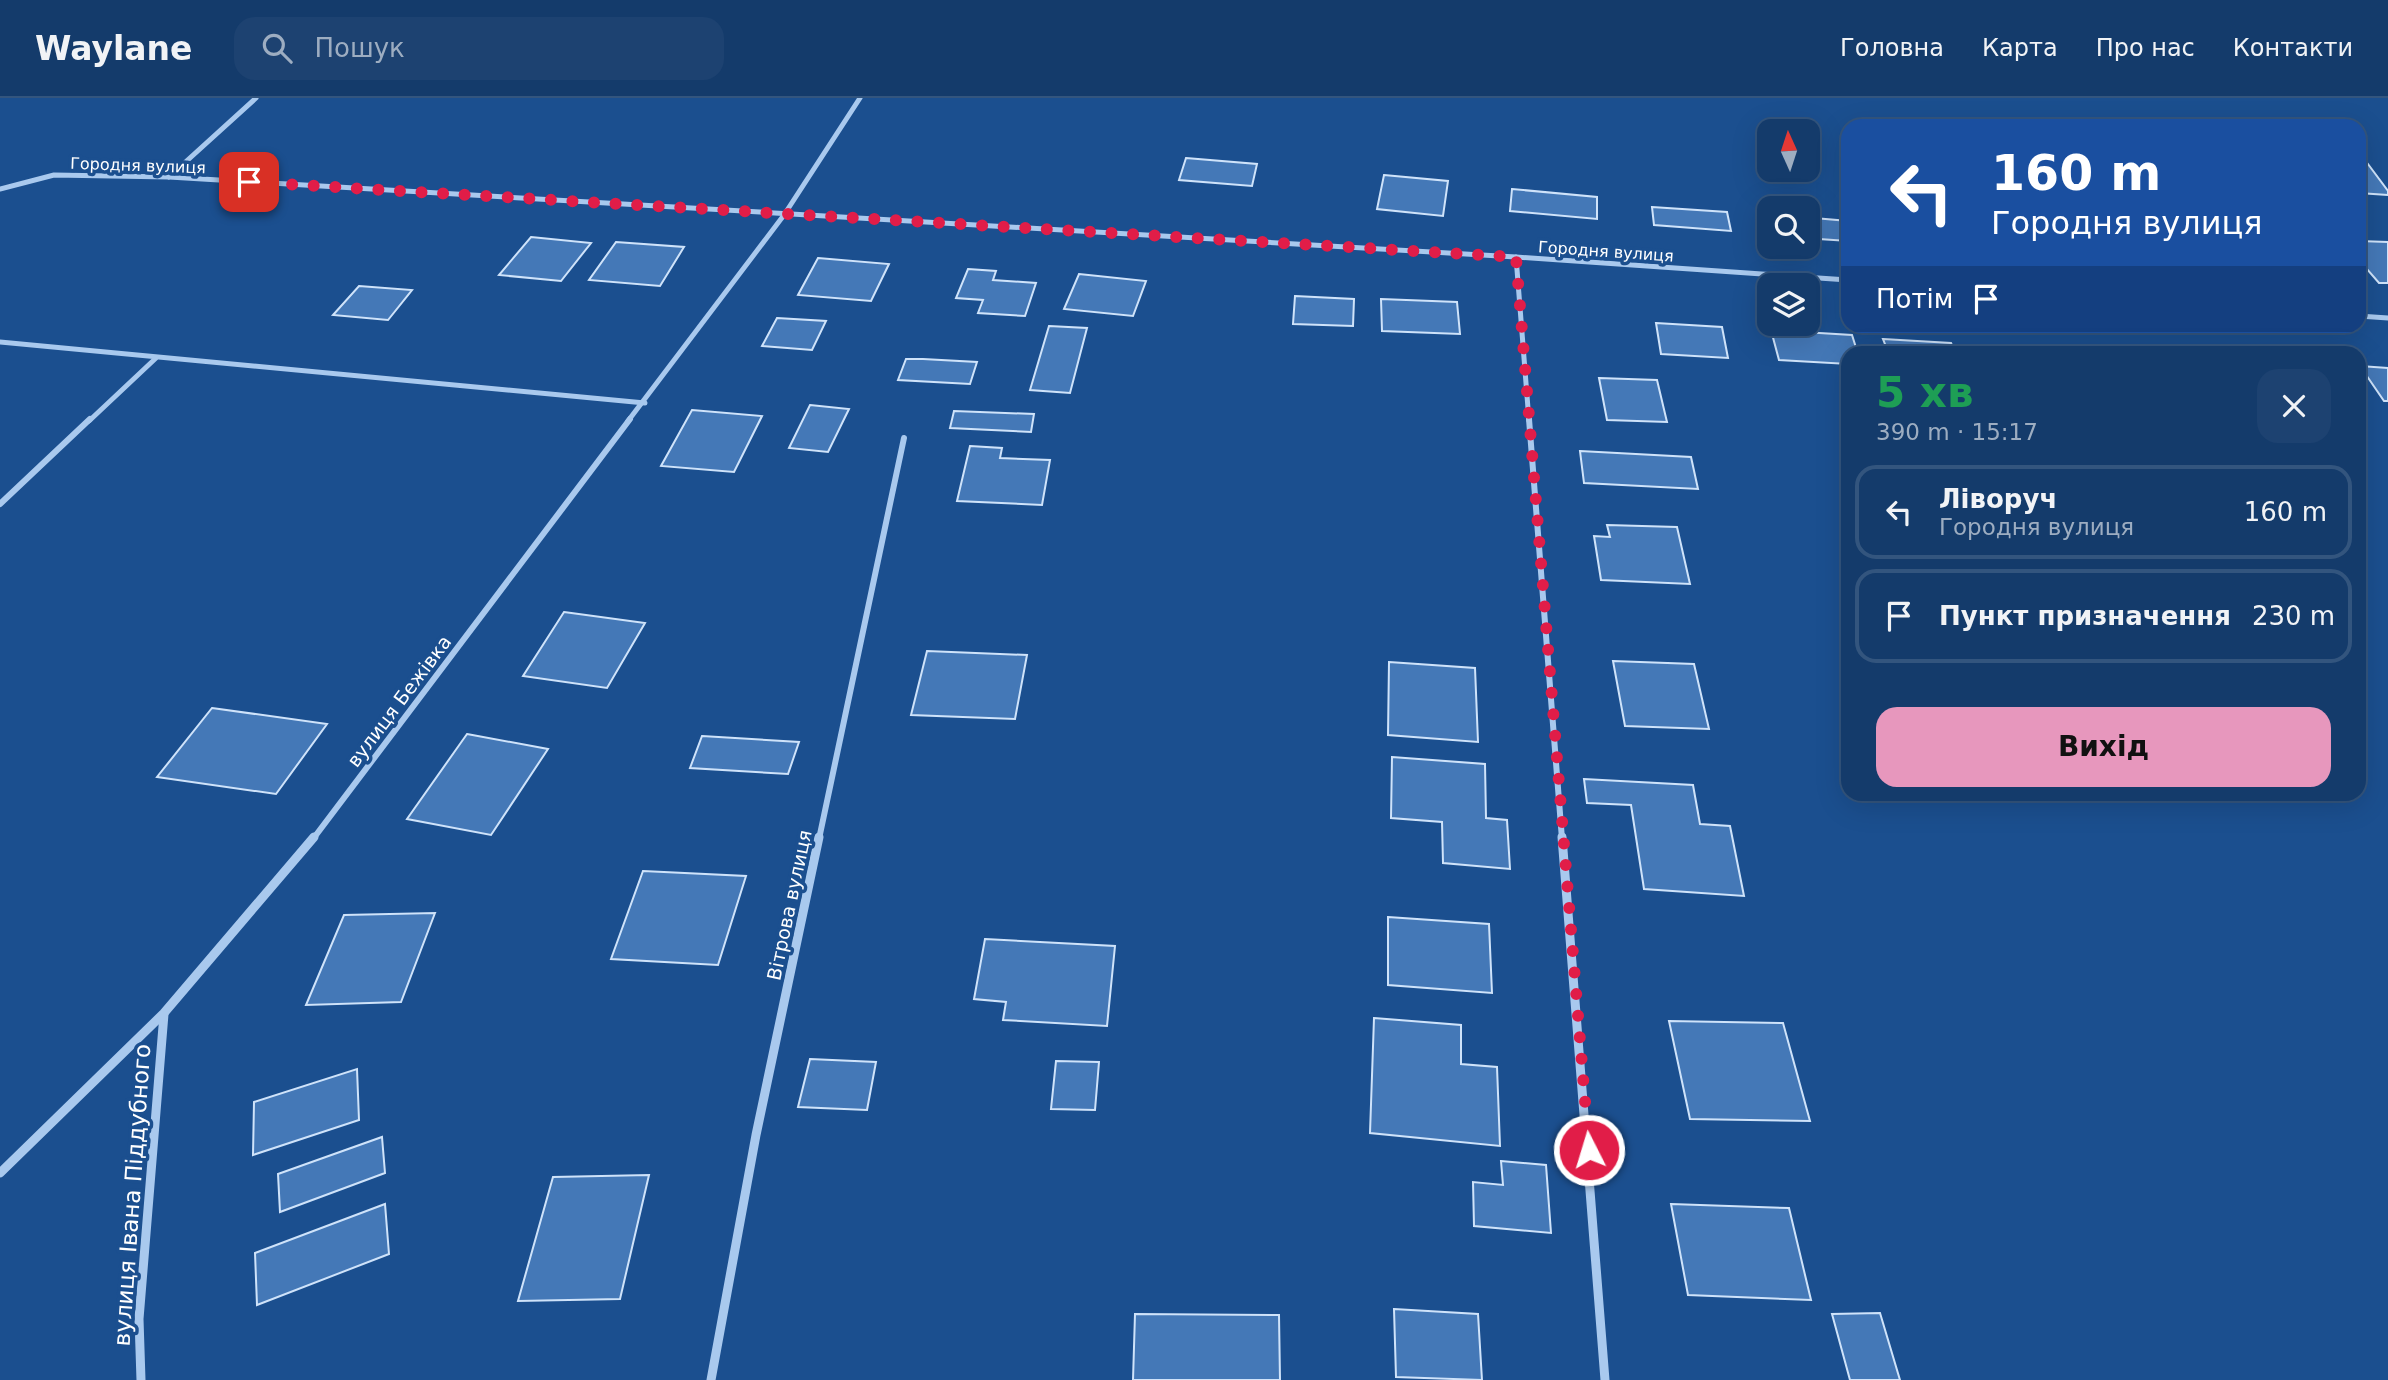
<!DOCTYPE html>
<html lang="uk">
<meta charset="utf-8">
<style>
body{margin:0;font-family:"DejaVu Sans",sans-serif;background:#1d4271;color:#f1f3f6;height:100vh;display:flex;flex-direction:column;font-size:26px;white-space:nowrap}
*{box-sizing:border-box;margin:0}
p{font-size:23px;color:#9dadc1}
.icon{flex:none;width:38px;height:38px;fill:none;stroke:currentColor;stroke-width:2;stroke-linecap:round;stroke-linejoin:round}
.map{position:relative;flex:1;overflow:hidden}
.panel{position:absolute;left:1841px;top:248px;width:525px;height:455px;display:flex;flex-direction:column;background:#143b6b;border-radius:21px;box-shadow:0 7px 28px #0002,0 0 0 2px #33557e}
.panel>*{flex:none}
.guide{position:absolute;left:1841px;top:21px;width:525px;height:214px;border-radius:21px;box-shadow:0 7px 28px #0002,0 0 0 2px #33557e;background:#1a4fa0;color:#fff;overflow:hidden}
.needle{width:46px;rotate:357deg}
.fabs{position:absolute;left:1757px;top:21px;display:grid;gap:14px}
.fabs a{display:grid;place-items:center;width:63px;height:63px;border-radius:14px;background:#143b6b;box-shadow:0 7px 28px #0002,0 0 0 2px #33557e;font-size:35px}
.pin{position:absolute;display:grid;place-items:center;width:60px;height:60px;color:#fff;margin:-30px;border-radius:14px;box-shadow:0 4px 10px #0006}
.me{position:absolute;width:77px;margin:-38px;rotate:355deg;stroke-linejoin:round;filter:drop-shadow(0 0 5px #0008)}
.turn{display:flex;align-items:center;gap:24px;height:147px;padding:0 35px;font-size:32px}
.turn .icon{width:91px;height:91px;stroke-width:2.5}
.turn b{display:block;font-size:49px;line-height:60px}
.then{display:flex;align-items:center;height:66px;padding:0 35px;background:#0003;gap:14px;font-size:26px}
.round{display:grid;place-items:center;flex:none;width:74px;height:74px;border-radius:21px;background:#1d4271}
.headline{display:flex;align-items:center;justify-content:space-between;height:119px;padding:0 35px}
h1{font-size:42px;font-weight:700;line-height:52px;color:#1e9e55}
.primary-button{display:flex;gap:14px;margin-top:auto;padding:14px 35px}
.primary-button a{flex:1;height:80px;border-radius:21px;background:#e797bd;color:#111;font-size:28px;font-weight:700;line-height:80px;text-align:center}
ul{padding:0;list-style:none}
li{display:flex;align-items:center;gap:21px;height:94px;margin:0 14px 10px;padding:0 21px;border:4px solid #33557e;border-radius:21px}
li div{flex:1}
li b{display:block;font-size:26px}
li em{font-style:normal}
header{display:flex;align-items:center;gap:42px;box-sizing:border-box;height:98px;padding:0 35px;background:#143b6b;border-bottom:2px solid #33557e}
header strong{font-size:33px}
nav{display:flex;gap:38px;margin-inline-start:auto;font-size:24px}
.search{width:490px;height:63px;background:#1d4271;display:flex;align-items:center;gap:18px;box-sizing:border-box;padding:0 24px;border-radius:21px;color:#9dadc1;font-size:26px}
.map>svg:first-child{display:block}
.building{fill:#4478b7;stroke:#cfe3fa;stroke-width:2}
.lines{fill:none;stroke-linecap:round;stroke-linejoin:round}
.street-far2{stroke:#a9c9ee;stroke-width:5}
.street-far1{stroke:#a9c9ee;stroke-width:6}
.street{stroke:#a9c9ee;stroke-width:9}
.route{stroke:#e11d48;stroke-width:12;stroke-dasharray:0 21.6}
.labels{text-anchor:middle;stroke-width:7;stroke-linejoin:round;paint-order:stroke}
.far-street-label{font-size:16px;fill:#fff;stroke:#1b4f8f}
.street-label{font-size:19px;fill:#fff;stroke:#1b4f8f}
.near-street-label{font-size:23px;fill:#fff;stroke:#1b4f8f}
</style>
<header>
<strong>Waylane</strong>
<div class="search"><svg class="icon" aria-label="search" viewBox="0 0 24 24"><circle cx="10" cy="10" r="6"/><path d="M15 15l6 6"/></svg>Пошук</div>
<nav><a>Головна</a><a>Карта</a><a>Про нас</a><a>Контакти</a></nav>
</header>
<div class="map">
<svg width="2388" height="1282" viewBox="0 0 2388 1282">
<rect width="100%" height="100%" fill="#1b4f8f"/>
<g class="building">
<path d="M2359,54L2388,93V97L2359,95Z"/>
<path d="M1186,60L1257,66L1252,88L1179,82Z"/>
<path d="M1384,77L1448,83L1443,118L1377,111Z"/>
<path d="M1512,91L1597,99V121L1510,113Z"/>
<path d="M1652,109L1727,114L1731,133L1654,127Z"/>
<path d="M1814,120L1848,123V143L1819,141Z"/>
<path d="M531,139L591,145L561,183L499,177Z"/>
<path d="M2359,143L2388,144V185H2379L2359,162Z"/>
<path d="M616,144L684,149L660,188L589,182Z"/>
<path d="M818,160L889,166L871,203L798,197Z"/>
<path d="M968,171L996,173L993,182L1036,185L1025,218L978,215L983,202L956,200Z"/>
<path d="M1079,176L1146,183L1133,218L1064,211Z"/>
<path d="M359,188L412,192L388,222L333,217Z"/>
<path d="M1295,198L1354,201L1353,228L1293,226Z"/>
<path d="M1381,201L1457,204L1460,236L1382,233Z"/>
<path d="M777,220L826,223L812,252L762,248Z"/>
<path d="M1656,225L1722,229L1728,260L1661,256Z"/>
<path d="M1049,228L1087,230L1070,295L1030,292Z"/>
<path d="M1771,232L1852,237L1858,256H1848V266L1779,262Z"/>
<path d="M1883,241L1951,245L1956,256H1889Z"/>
<path d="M2003,249L2077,254L2078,256H2006Z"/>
<path d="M906,261H923L977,264L970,286L898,282Z"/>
<path d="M2360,268L2388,270V303H2384Z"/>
<path d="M1599,280L1657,282L1667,324L1607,322Z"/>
<path d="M810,307L849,311L828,354L789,350Z"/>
<path d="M692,312L762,318L734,374L661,368Z"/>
<path d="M954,313L1034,316L1031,334L950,330Z"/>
<path d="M970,348L1002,350L1000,360L1050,362L1042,407L957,403Z"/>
<path d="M1580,353L1691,359L1698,391L1584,385Z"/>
<path d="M1607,427L1677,429L1690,486L1601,482L1594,438L1610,439Z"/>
<path d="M564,514L645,525L607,590L523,578Z"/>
<path d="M927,553L1027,557L1015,621L911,617Z"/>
<path d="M1613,563L1694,566L1709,631L1625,628Z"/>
<path d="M1389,564L1475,570L1478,644L1388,637Z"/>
<path d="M212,610L327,626L276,696L157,679Z"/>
<path d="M467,636L548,651L491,737L407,721Z"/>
<path d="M702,638L799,644L788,676L690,670Z"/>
<path d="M1392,659L1485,666L1486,720L1507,722L1510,771L1443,765L1442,724L1391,720Z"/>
<path d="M1584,681L1693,687L1700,726L1730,728L1744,798L1644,791L1631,707L1587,705Z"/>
<path d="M643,773L746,778L718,867L611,861Z"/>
<path d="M435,815L401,904L306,907L344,817Z"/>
<path d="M1388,819L1489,826L1492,895L1388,887Z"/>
<path d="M985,841L1115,848L1107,928L1003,922L1006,904L974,901Z"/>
<path d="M1374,920L1461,927V966L1497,969L1500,1048L1370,1035Z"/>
<path d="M1669,923L1783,925L1810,1023L1690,1021Z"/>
<path d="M810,961L876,964L867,1012L798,1009Z"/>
<path d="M1056,963L1099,964L1095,1012L1051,1011Z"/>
<path d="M357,971L359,1022L253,1057L254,1004Z"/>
<path d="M382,1039L385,1075L280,1114L278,1076Z"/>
<path d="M1501,1063L1546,1067L1551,1135L1474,1128L1473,1084L1503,1087Z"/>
<path d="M649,1077L620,1201L518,1203L553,1079Z"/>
<path d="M385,1106L389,1156L257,1207L255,1155Z"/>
<path d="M1671,1106L1789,1110L1811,1202L1688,1197Z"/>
<path d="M1394,1211L1478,1216L1482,1282L1396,1279Z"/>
<path d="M1880,1215L1900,1282H1850L1832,1216Z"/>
<path d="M1135,1216L1279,1217L1280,1282H1133Z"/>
</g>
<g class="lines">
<g class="street-far2">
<path d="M169,79L256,0"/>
<path d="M0,91L54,77L169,79L1516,159L1848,182"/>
<path d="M1516,159L1529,323"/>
<path d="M2359,218L2388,220"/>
<path d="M0,244L645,305"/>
<path d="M89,323L156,260"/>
<path d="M628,323L784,117L860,0"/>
</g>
<g class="street-far1">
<path d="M1529,321L1562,741"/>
<path d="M0,406L90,321"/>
<path d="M313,741L630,321"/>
<path d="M819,741L904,340"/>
</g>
<g class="street">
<path d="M1562,739L1605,1282"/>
<path d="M0,1075L164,915L314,739"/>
<path d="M141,1282L139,1221L164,916"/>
<path d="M711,1282L756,1037L819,739"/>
</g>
</g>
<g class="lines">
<path class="route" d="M249,84L1516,159L1589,1052"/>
</g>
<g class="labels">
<g class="far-street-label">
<text transform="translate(138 67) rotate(2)" y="6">Городня вулиця</text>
<text transform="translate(1606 153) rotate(4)" y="6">Городня вулиця</text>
</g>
<g class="street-label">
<text transform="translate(399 603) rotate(-53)" y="7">вулиця Бежівка</text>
<text transform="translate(789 807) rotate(-78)" y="7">Вітрова вулиця</text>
</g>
<g class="near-street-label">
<text transform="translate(132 1097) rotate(-86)" y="8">вулиця Івана Піддубного</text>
</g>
</g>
</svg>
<div class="fabs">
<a><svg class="needle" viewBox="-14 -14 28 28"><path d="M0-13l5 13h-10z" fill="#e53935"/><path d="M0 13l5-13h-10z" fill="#9dadc1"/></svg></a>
<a><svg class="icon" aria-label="search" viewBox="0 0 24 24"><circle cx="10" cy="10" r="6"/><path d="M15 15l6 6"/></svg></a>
<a><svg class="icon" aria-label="layers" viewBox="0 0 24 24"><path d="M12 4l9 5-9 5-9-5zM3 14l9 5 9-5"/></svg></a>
</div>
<div class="pin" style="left:249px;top:84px;background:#d93025"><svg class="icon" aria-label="arrive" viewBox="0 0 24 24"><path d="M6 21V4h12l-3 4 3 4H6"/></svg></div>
<svg class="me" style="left:1589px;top:1052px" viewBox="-20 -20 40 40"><circle r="17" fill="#e11d48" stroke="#fff" stroke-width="3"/><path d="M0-11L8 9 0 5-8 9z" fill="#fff"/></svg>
<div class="guide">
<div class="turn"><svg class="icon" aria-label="left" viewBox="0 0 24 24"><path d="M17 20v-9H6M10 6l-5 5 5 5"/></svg><div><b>160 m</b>Городня вулиця</div></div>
<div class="then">Потім<svg class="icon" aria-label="arrive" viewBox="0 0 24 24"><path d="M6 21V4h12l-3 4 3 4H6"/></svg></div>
</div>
<section class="panel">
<div class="headline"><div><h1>5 хв</h1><p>390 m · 15:17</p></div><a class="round"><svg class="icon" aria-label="close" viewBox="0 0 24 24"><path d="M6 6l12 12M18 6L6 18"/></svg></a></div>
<ul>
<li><svg class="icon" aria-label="left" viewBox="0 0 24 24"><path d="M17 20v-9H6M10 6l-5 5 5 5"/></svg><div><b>Ліворуч</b><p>Городня вулиця</p></div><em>160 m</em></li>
<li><svg class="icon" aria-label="arrive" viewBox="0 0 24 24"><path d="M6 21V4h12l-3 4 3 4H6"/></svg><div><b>Пункт призначення</b></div><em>230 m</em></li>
</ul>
<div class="primary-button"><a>Вихід</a></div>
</section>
</div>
